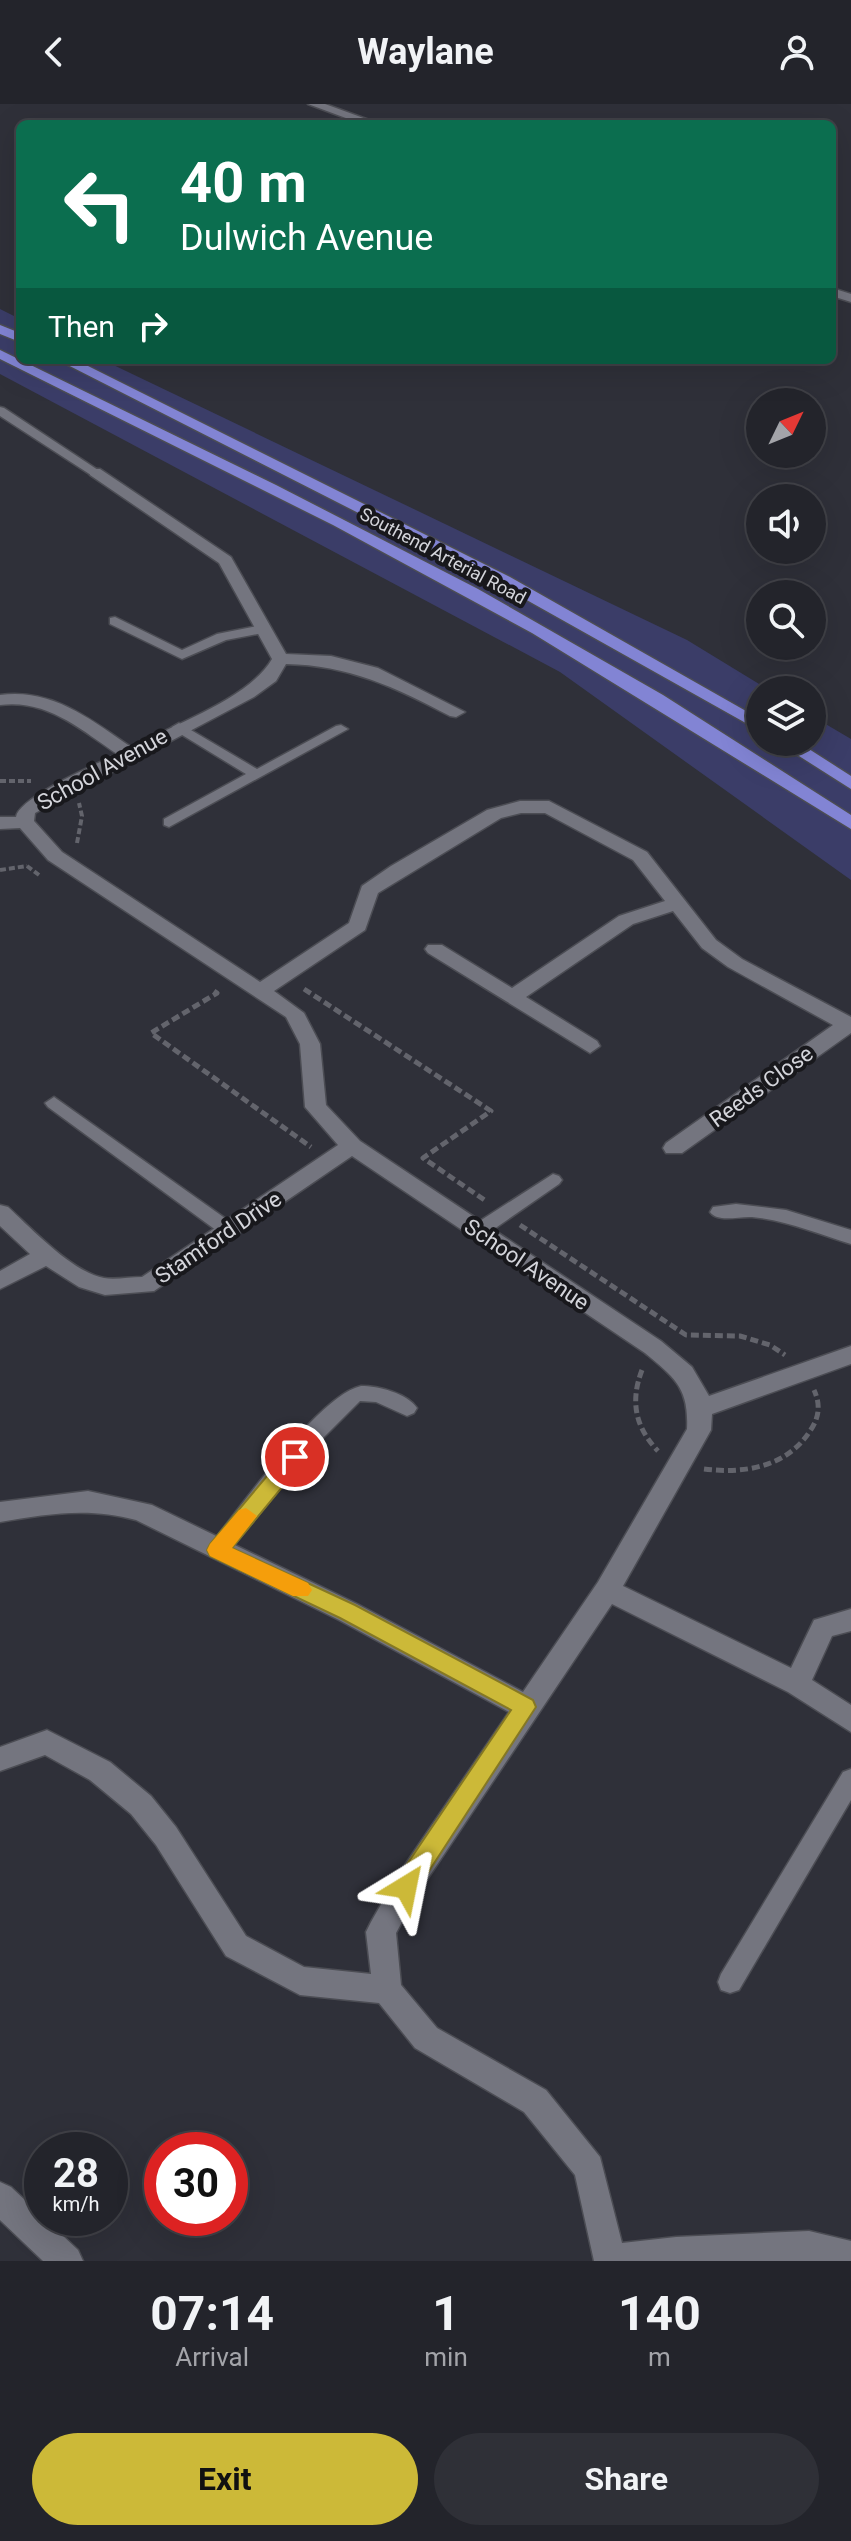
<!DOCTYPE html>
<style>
body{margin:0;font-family:Roboto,sans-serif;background:#2f3037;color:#f1f3f6;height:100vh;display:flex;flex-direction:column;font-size:30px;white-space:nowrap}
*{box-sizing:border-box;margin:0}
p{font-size:26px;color:#a3a4a9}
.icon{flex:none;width:44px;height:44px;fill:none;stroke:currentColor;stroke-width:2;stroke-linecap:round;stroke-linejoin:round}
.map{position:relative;height:2157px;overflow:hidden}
.side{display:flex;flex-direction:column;background:#23242b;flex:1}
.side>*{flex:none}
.hud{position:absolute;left:16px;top:16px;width:820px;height:244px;border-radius:12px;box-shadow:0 8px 32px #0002,0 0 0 2px #404147;background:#0b6e4f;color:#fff;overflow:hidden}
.needle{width:52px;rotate:47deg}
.tools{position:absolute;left:746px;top:284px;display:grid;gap:16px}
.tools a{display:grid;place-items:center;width:80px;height:80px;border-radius:50%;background:#23242b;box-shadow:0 8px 32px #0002,0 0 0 2px #404147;font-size:40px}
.speed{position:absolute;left:24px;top:2028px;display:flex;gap:16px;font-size:40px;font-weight:700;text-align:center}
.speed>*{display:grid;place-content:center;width:104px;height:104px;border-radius:50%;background:#23242b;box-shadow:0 8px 32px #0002,0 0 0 2px #404147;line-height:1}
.speed small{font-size:20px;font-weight:400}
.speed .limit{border:12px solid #d22;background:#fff;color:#111}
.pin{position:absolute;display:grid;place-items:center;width:68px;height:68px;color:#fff;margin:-34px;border:4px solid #fff;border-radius:50%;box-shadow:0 2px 8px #0007}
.me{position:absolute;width:88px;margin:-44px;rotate:35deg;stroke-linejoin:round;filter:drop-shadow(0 0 6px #0008)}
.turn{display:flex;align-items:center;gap:28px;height:168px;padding:0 32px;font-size:36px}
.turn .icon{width:104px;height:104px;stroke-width:2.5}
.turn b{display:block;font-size:56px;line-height:68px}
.then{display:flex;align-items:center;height:76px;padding:0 32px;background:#0003;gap:16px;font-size:30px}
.eta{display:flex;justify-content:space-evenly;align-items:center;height:136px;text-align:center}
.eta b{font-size:48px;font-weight:700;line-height:56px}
.action{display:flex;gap:16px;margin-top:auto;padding:16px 32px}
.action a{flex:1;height:92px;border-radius:48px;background:#ccb938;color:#111;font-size:32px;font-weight:700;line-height:92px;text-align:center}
.action a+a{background:#2f3037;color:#f1f3f6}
header{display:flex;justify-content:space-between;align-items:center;height:104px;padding:0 32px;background:#23242b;font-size:36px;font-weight:700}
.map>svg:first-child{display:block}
.green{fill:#3b3d68}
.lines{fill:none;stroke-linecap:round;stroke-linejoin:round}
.service-casing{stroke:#4c4d54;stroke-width:3}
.minor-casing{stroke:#4c4d54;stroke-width:3}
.tertiary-casing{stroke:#4c4d54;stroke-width:3}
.trunk-casing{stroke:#4c4d54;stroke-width:3}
.path-far1{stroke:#63646c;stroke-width:4;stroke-dasharray:6 3;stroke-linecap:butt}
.path{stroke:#63646c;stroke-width:5;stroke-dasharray:8 4;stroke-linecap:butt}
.service{fill:#74757f;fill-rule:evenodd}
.minor{fill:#74757f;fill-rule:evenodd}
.tertiary{fill:#74757f;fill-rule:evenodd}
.trunk{fill:#8284d4;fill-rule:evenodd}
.route{fill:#ccb938;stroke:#857824;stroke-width:2}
.slow{fill:#f59e0b}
.labels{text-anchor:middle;stroke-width:8;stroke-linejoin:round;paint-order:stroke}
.far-street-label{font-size:18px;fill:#d4d5db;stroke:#18181c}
.street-label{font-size:22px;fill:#d4d5db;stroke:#18181c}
</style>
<header><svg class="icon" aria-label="back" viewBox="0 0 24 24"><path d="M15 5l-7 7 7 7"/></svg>Waylane<svg class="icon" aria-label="person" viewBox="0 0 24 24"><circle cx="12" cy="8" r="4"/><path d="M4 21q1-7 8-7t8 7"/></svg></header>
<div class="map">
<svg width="851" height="2157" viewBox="0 0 851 2157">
<rect width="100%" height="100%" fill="#2f3039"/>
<path class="green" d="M0,205L20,215V256H103L687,536L769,586H760V638H812V612L851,635V776L560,568L0,270Z"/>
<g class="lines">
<g class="service-casing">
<g id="service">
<path d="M0,303L4,304L101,368L91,371L0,312Z"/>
<path d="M115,513L182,546L217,530L263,521L270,525L268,528L226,536L182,555L110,520V514Z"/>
<path d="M179,619L257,665L336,622L341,621L348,625L169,723L164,721V715L246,670L174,626L172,623Z"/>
<path d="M54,993L236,1122L239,1127L236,1132H224L48,1003L45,999Z"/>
<path d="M553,1070L559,1072L562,1076L559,1080L484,1132H472L469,1127L472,1122Z"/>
<path d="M736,1100L786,1106L851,1126V1140C818,1130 786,1116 752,1113C739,1112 718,1119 710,1108L713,1103Z"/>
<path d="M361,1282C378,1282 407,1289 417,1304L414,1309L407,1312L376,1298L360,1297L314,1343L225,1452L218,1454L211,1452L208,1446L211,1440C240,1404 319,1291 361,1282Z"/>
<path d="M851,1665V1696L739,1886L730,1889L721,1886L718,1878L721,1870L843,1668Z"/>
</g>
</g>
<g class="minor-casing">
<g id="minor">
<path d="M90,365H100L231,453L286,550L331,552L378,564L465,608L456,613L450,612C395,583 348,561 286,560L276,577L254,593L35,709L34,717L62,748L260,878L349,819L362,782L391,762L487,706L520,697H549L647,748L716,836L742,855L851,913V929L682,1049H666L663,1044L666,1039L833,921L728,863L702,844L673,807L633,820L526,893L597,937L600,942L590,949L428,849L425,845L428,841H442L512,884L619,812L665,797L633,756L545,709H521L501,714L378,789L365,826L274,887L304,909L320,940L326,1001L360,1037L661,1237L692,1263L709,1292L851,1242V1260L712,1310L711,1326L623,1482L791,1564L814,1516L851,1505V1527L832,1532L812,1576L851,1601V1628L788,1588L612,1500L416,1792L396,1829L401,1881L437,1924L546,1986L600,2053L622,2139L676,2133L809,2127L851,2137V2157H594L575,2071L524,2008L415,1944L379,1899L300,1891L226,1852L156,1741L131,1710L90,1676L45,1651L0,1667V1643L47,1626L110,1658L151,1692L176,1723L246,1832L304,1863L371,1870L366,1828L371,1818L396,1774L509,1608L339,1516L136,1416C89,1403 47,1410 0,1418V1398L88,1387L152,1401L357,1500L523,1588L598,1478L687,1325C689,1284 675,1274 645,1249L352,1052L154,1187L105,1191L79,1183L46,1162L0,1185V1167L30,1150L0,1122V1101L8,1103C32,1125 72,1168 104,1174C115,1176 130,1173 142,1173L338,1041L305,1003L300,940L286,913L48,756L20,724L0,725V713H16C19,693 97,660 117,650C80,625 47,595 0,601V591C52,584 90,615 131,643C171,622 250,594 272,555L219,459L90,371Z"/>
<path d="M0,2078L11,2083L78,2146L83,2157H43L0,2116Z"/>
</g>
</g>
<g class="tertiary-casing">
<g id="tertiary">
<path d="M308,0H325L380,20H362Z"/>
<path d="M832,184L851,190V198L832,192Z"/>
</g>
</g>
<g class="trunk-casing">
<g id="trunk">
<path d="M0,221L20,229V238L0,230Z"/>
<path d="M0,246L276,381L478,485L663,591L851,711V725L532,529L333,421L0,255Z"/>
<path d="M58,256H76L510,473L760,615V627L498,480Z"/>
<path d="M777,638H798L851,672V685Z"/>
</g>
</g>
<g class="path-far1">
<path d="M0,677H31"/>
<path d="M77,739L82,712L79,699"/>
<path d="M27,762L39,771"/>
<path d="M0,766L27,762"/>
</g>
<g class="path">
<path d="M304,885L491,1007L423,1054L486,1097"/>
<path d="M214,887L217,889L151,929L311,1043"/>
<path d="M520,1121L686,1231L740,1232L770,1241L785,1251"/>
<path d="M642,1266C630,1297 635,1323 658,1347"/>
<path d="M704,1365C744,1370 787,1363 810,1327C819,1314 821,1301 814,1286"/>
</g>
<use href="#service" class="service"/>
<use href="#minor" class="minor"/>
<use href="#tertiary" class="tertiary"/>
<use href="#trunk" class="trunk"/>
</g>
<path class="route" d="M295,1345L302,1347L305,1353L302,1359L232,1444L355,1501L533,1596L536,1603L414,1790L406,1794L397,1790L394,1783L397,1775L511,1606L340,1514L210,1452L207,1446L210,1440L288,1347Z"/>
<path class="slow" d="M246,1404L257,1412L232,1444L308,1479L312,1486L308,1492H293L210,1452L207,1446L210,1440L239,1406Z"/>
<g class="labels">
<g class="far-street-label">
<text transform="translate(443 452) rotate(28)" y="6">Southend Arterial Road</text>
</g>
<g class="street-label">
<text transform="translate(102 665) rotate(-29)" y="8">School Avenue</text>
<text transform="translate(761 982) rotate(-36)" y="8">Reeds Close</text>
<text transform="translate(218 1133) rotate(-34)" y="8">Stamford Drive</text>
<text transform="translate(527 1160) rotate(34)" y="8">School Avenue</text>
</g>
</g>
</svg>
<div class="tools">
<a><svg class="needle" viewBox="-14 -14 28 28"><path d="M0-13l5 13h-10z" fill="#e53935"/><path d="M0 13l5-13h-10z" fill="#a3a4a9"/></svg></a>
<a><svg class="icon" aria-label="sound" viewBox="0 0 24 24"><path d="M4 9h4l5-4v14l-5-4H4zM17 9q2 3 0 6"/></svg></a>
<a><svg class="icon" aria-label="search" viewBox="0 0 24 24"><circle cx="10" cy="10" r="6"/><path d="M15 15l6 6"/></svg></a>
<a><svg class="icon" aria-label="layers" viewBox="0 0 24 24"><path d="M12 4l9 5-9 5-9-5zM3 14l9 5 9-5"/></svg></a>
</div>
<div class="speed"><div>28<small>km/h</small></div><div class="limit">30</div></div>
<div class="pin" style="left:295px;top:1353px;background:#d93025"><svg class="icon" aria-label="arrive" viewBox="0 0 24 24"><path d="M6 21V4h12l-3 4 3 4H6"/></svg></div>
<svg class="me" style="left:406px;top:1783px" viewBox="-20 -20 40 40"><path d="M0-17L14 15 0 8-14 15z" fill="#ccb938" stroke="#fff" stroke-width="4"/></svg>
<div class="hud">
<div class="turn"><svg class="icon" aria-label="left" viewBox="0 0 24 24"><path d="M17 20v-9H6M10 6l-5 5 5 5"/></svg><div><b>40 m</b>Dulwich Avenue</div></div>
<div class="then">Then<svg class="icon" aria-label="right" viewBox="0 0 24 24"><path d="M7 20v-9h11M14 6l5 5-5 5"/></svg></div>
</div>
</div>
<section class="side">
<div class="eta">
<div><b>07:14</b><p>Arrival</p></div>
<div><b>1</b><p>min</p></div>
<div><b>140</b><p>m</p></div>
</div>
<div class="action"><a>Exit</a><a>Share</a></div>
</section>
